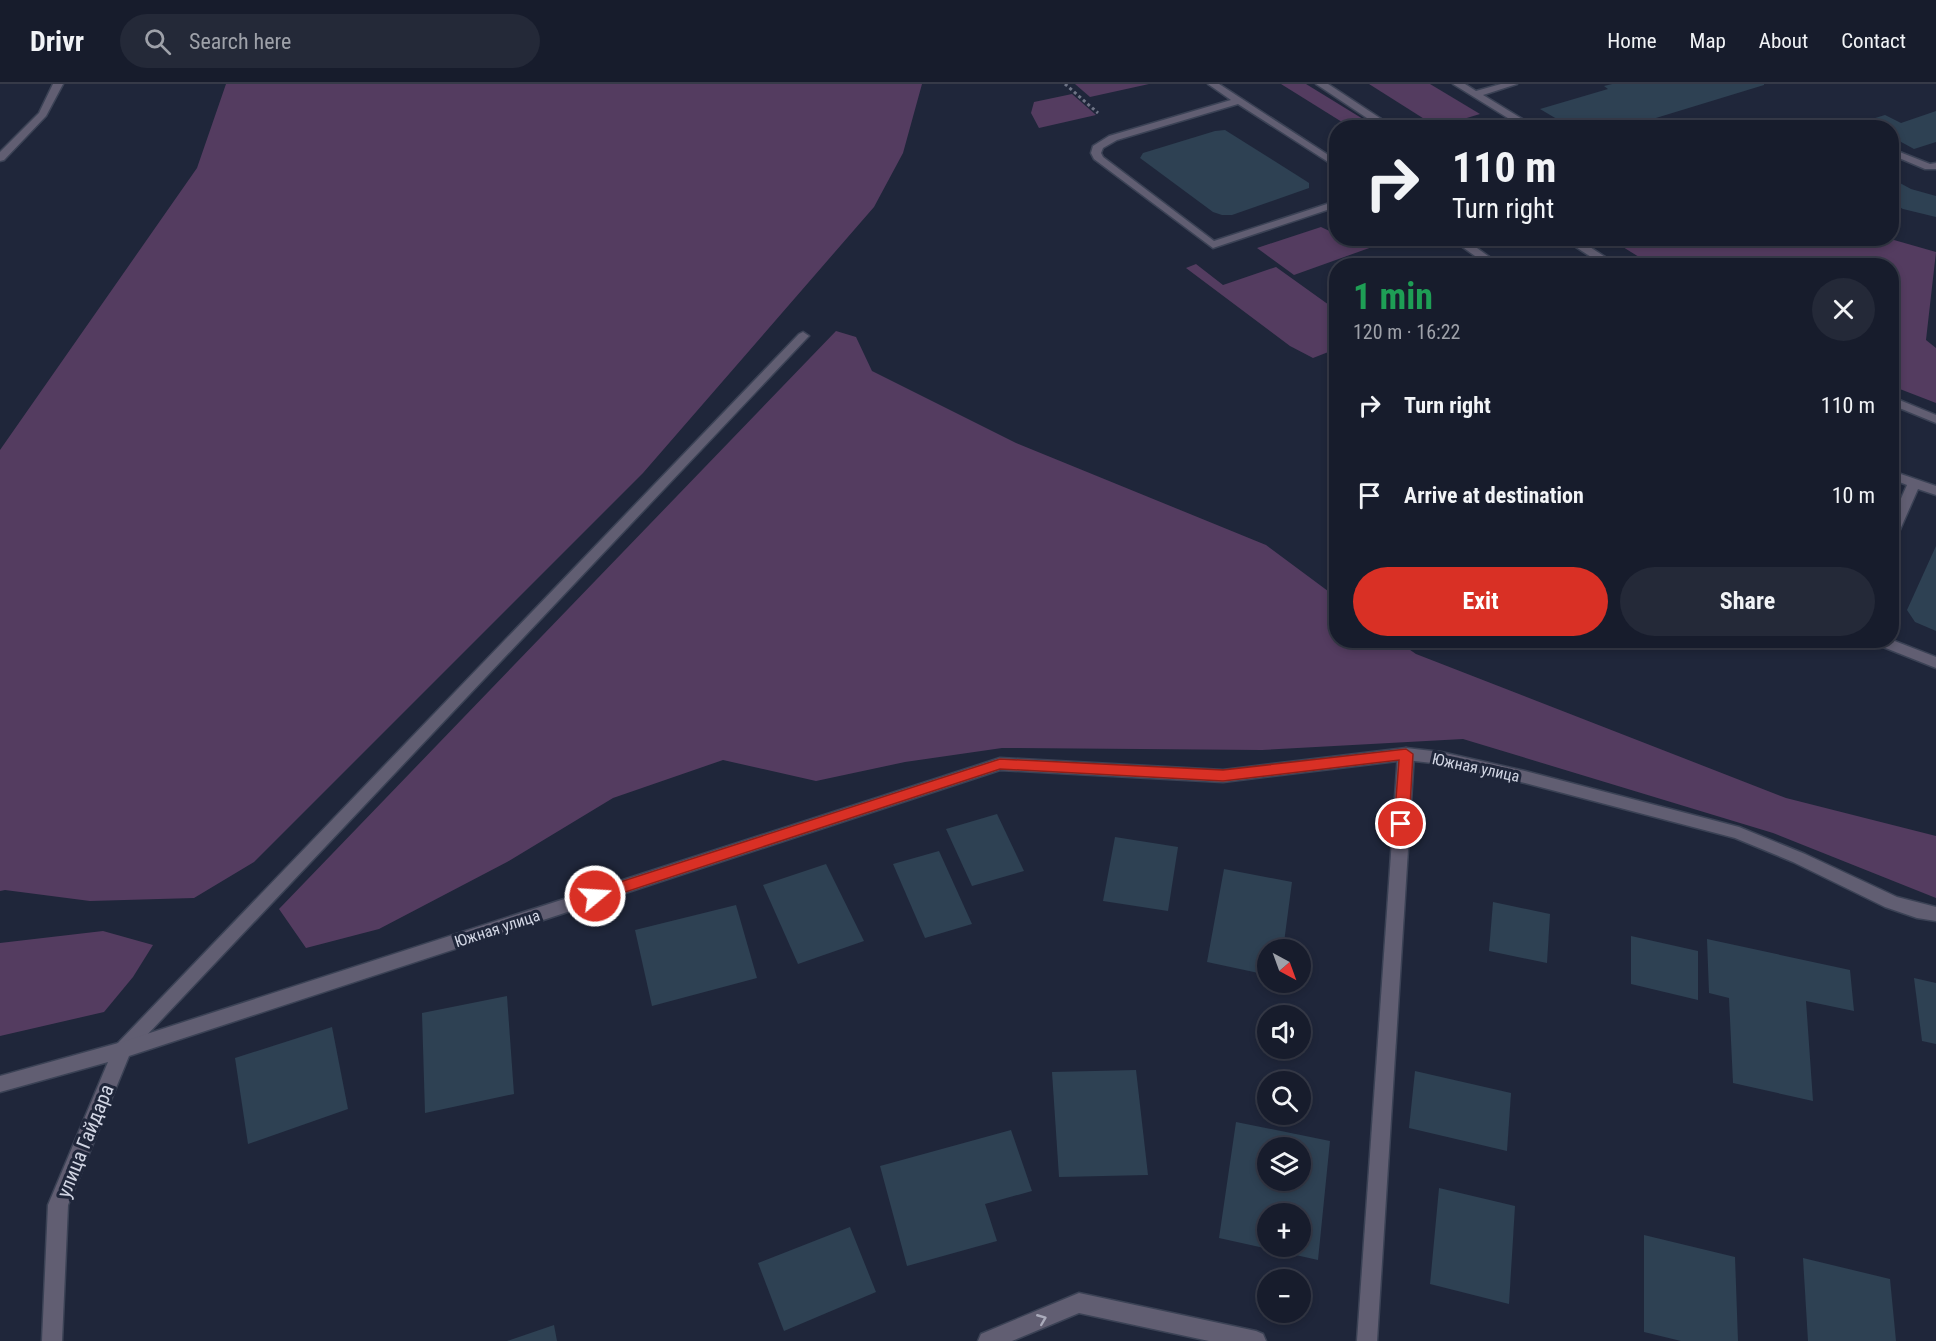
<!DOCTYPE html>
<meta charset="utf-8">
<style>
body{margin:0;font-family:"Roboto Condensed",sans-serif;background:#242938;color:#f1f3f6;height:100vh;display:flex;flex-direction:column;font-size:22px;white-space:nowrap}
*{box-sizing:border-box;margin:0}
p{font-size:20px;color:#9ea1a9}
.icon{flex:none;width:33px;height:33px;fill:none;stroke:currentColor;stroke-width:2;stroke-linecap:round;stroke-linejoin:round}
.map{position:relative;flex:1;overflow:hidden}
.sheet{position:absolute;left:1329px;top:174px;width:570px;height:390px;display:flex;flex-direction:column;background:#171c2c;border-radius:24px;box-shadow:0 3px 9px #0003,0 0 0 2px #363a48}
.sheet>*{flex:none}
.hud{position:absolute;left:1329px;top:36px;width:570px;height:126px;border-radius:24px;box-shadow:0 3px 9px #0003,0 0 0 2px #363a48;background:#171c2c;color:#f1f3f6;overflow:hidden}
.needle{width:39px;rotate:139deg}
.fabs{position:absolute;left:1257px;top:855px;display:grid;gap:12px}
.fabs a{display:grid;place-items:center;width:54px;height:54px;border-radius:50%;background:#171c2c;box-shadow:0 3px 9px #0003,0 0 0 2px #363a48;font-size:30px}
.pin{position:absolute;display:grid;place-items:center;width:51px;height:51px;color:#fff;margin:-26px;border:3px solid #fff;border-radius:50%;box-shadow:0 2px 6px #0007}
.me{position:absolute;width:66px;margin:-33px;rotate:72deg;stroke-linejoin:round;filter:drop-shadow(0 0 4px #0008)}
.turn{display:flex;align-items:center;gap:21px;height:126px;padding:0 24px;font-size:27px}
.turn .icon{width:78px;height:78px;stroke-width:2.5}
.turn b{display:block;font-size:42px;line-height:51px}
.round{display:grid;place-items:center;flex:none;width:63px;height:63px;border-radius:32px;background:#242938}
.headline{display:flex;align-items:center;justify-content:space-between;height:102px;padding:0 24px}
h1{font-size:36px;font-weight:700;line-height:45px;color:#1e9e55}
.button{display:flex;gap:12px;margin-top:auto;padding:12px 24px}
.button a{flex:1;height:69px;border-radius:36px;background:#d93025;color:#fff;font-size:24px;font-weight:700;line-height:69px;text-align:center}
.button a+a{background:#242938;color:#f1f3f6}
ul{padding:0;list-style:none}
li{display:flex;align-items:center;gap:18px;height:90px;padding:0 24px}
li div{flex:1}
li b{display:block;font-size:22px}
li em{font-style:normal}
header{display:flex;align-items:center;gap:36px;box-sizing:border-box;height:84px;padding:0 30px;background:#171c2c;border-bottom:2px solid #363a48}
header strong{font-size:28px}
nav{display:flex;gap:33px;margin-inline-start:auto;font-size:21px}
.search{width:420px;height:54px;background:#242938;display:flex;align-items:center;gap:15px;box-sizing:border-box;padding:0 21px;border-radius:33px;color:#9ea1a9;font-size:22px}
.map>svg:first-child{display:block}
.green{fill:#543c60}
.building{fill:#2e4153;fill-rule:evenodd}
.lines{fill:none;stroke-linecap:round;stroke-linejoin:round}
.lane-casing{stroke:#3b4255;stroke-width:3}
.street-casing{stroke:#3b4255;stroke-width:3}
.path{stroke:#6f7486;stroke-width:3;stroke-dasharray:3 3;stroke-linecap:butt}
.lane{fill:#615e72;fill-rule:evenodd}
.street{fill:#615e72;fill-rule:evenodd}
.oneway{stroke:#aaabbb}
.route{fill:#d93025;stroke:#8d1f18;stroke-width:1.5}
.labels{text-anchor:middle;stroke-width:6;stroke-linejoin:round;paint-order:stroke}
.street-label{font-size:16px;fill:#d1d5e3;stroke:#1f263a}
.near-street-label{font-size:20px;fill:#d1d5e3;stroke:#1f263a}
</style>
<header>
<strong>Drivr</strong>
<div class="search"><svg class="icon" aria-label="search" viewBox="0 0 24 24"><circle cx="10" cy="10" r="6"/><path d="M15 15l6 6"/></svg>Search here</div>
<nav><a>Home</a><a>Map</a><a>About</a><a>Contact</a></nav>
</header>
<div class="map">
<svg width="1936" height="1257" viewBox="0 0 1936 1257">
<rect width="100%" height="100%" fill="#1f263a"/>
<g class="green">
<path d="M226,0H922L903,69L874,123L643,389L254,778L194,814L90,817L5,806L0,807V366L197,84Z"/>
<path d="M1075,0H1149L1090,13Z"/>
<path d="M1281,0H1306L1376,43H1350Z"/>
<path d="M1369,0H1430L1480,30L1437,43Z"/>
<path d="M1072,10L1096,31L1039,44L1031,29L1034,18Z"/>
<path d="M1321,143L1336,150V154L1386,158L1294,191L1257,164Z"/>
<path d="M1887,154L1936,168L1926,256L1936,264V319L1892,302V182L1652,181L1610,155Z"/>
<path d="M1196,180L1223,201L1276,183L1336,226V265L1313,274L1290,262L1186,184Z"/>
<path d="M836,247L856,253L872,287L1016,359L1266,461L1336,513V556L1397,557L1416,570L1786,714L1936,752V814L1773,749L1463,655L1262,666L1002,664L905,678L816,697L723,676L613,714L507,778L379,845L306,864L279,825Z"/>
<path d="M103,847L153,861L133,893L104,928L0,952V859Z"/>
</g>
<g class="building">
<path d="M1612,0H1764V1L1633,41L1637,44H1572L1540,25L1608,5L1604,2Z"/>
<path d="M1936,27V58L1914,65L1892,53V44H1872L1862,38L1885,31L1901,39Z"/>
<path d="M1225,46L1306,97L1309,99V104L1232,131H1222L1213,128L1140,74L1143,69L1215,47Z"/>
<path d="M1898,98L1911,105L1936,112V133L1903,125L1892,119V100Z"/>
<path d="M1936,462V547L1915,538L1907,526Z"/>
<path d="M997,730L1024,787L972,802L946,745Z"/>
<path d="M1115,753L1178,763L1168,827L1103,817Z"/>
<path d="M939,767L972,840L925,854L893,780Z"/>
<path d="M826,780L864,857L798,880L763,801Z"/>
<path d="M1224,785L1292,798L1283,866H1268V891L1207,878Z"/>
<path d="M1493,818L1550,830L1547,879L1489,867Z"/>
<path d="M736,821L757,894L652,922L635,846Z"/>
<path d="M1631,852L1698,867V916L1631,900Z"/>
<path d="M1707,855L1850,886L1854,927L1806,917L1813,1017L1733,999L1729,914L1709,909Z"/>
<path d="M1914,894L1936,899V960L1922,957Z"/>
<path d="M507,912L514,1010L425,1029L422,929Z"/>
<path d="M332,943L348,1025L248,1060L235,974Z"/>
<path d="M1136,986L1148,1091L1059,1093L1052,988Z"/>
<path d="M1415,987L1511,1009L1507,1067L1409,1044Z"/>
<path d="M1236,1038L1330,1057L1318,1176L1219,1154ZM1268,1064H1300V1096H1268ZM1268,1130H1300V1162H1268Z"/>
<path d="M1011,1046L1032,1107L985,1120L997,1157L907,1182L880,1082Z"/>
<path d="M1439,1104L1515,1122L1509,1220L1430,1200Z"/>
<path d="M850,1143L876,1208L784,1247L758,1179Z"/>
<path d="M1644,1151L1735,1173L1738,1257H1681L1644,1248Z"/>
<path d="M1803,1174L1890,1195L1896,1257H1808Z"/>
<path d="M554,1241L557,1257H507Z"/>
</g>
<g class="lines">
<g class="lane-casing">
<g id="lane">
<path d="M53,0H63L46,32L4,76L0,77V68L39,29Z"/>
<path d="M1208,0H1219L1336,76V83L1238,20L1117,56L1103,64L1101,69L1103,73L1214,157L1336,117V123L1213,164L1094,75L1091,69L1093,62L1109,52L1231,16Z"/>
<path d="M1316,0H1328L1395,44H1382Z"/>
<path d="M1453,0H1465L1476,7L1501,0H1517L1483,11L1537,44H1524Z"/>
<path d="M1892,65L1930,80L1936,79V85H1925L1892,71Z"/>
<path d="M1450,154H1463L1502,182H1489Z"/>
<path d="M1562,154H1576L1619,182H1605Z"/>
<path d="M803,248L809,252L807,254L128,971L122,974L116,971L113,966L116,961L799,250Z"/>
<path d="M1892,313L1936,331V339L1892,321Z"/>
<path d="M1892,387L1936,402V411L1918,405L1899,448L1892,452V435L1907,401L1892,395Z"/>
<path d="M1871,556H1892L1936,573V584L1873,559Z"/>
<path d="M1406,664L1411,666L1414,670L1377,1257H1357L1398,670L1401,666Z"/>
</g>
</g>
<g class="street-casing">
<g id="street">
<path d="M1406,664L1441,668L1525,687L1739,743L1805,770L1897,813L1936,823V837L1917,834L1885,823L1793,778L1735,754L1525,699L1441,680L1406,676L1223,698L1000,686L129,972L68,1121L62,1257H42L48,1121L108,978L0,1008V992L122,958L1000,674L1223,686Z"/>
<path d="M1079,1209L1256,1247L1263,1250L1266,1257H1209L1079,1229L1012,1257H978L981,1250Z"/>
</g>
</g>
<path class="path" d="M1065,0L1098,29"/>
<use href="#lane" class="lane"/>
<use href="#street" class="street"/>
</g>
<defs><path id="oneway-chevron" d="M-2-3.5L2.5 0L-2 3.5" fill="none" stroke-width="1.6" stroke-linecap="round" stroke-linejoin="round" transform="scale(1.5)"/></defs>
<use class="oneway" href="#oneway-chevron" transform="translate(1042 1235) rotate(-22)"/>
<path class="route" d="M1406,665L1413,670L1409,740L1407,744H1396L1394,740L1399,676L1223,697L1000,685L595,818L589,816L587,812L589,808L1000,675L1223,686Z"/>
<g class="labels">
<g class="street-label">
<text transform="translate(1476 683) rotate(12)" y="6">Южная улица</text>
<text transform="translate(497 844) rotate(-18)" y="6">Южная улица</text>
</g>
<g class="near-street-label">
<text transform="translate(85 1057) rotate(-68)" y="7">улица Гайдара</text>
</g>
</g>
</svg>
<div class="fabs">
<a><svg class="needle" viewBox="-14 -14 28 28"><path d="M0-13l5 13h-10z" fill="#e53935"/><path d="M0 13l5-13h-10z" fill="#9ea1a9"/></svg></a>
<a><svg class="icon" aria-label="sound" viewBox="0 0 24 24"><path d="M4 9h4l5-4v14l-5-4H4zM17 9q2 3 0 6"/></svg></a>
<a><svg class="icon" aria-label="search" viewBox="0 0 24 24"><circle cx="10" cy="10" r="6"/><path d="M15 15l6 6"/></svg></a>
<a><svg class="icon" aria-label="layers" viewBox="0 0 24 24"><path d="M12 4l9 5-9 5-9-5zM3 14l9 5 9-5"/></svg></a>
<a>+</a>
<a>−</a>
</div>
<div class="pin" style="left:1401px;top:740px;background:#d93025"><svg class="icon" aria-label="arrive" viewBox="0 0 24 24"><path d="M6 21V4h12l-3 4 3 4H6"/></svg></div>
<svg class="me" style="left:595px;top:812px" viewBox="-20 -20 40 40"><circle r="17" fill="#d93025" stroke="#fff" stroke-width="3"/><path d="M0-11L8 9 0 5-8 9z" fill="#fff"/></svg>
<div class="hud">
<div class="turn"><svg class="icon" aria-label="right" viewBox="0 0 24 24"><path d="M7 20v-9h11M14 6l5 5-5 5"/></svg><div><b>110 m</b>Turn right</div></div>
</div>
<section class="sheet">
<div class="headline"><div><h1>1 min</h1><p>120 m · 16:22</p></div><a class="round"><svg class="icon" aria-label="close" viewBox="0 0 24 24"><path d="M6 6l12 12M18 6L6 18"/></svg></a></div>
<ul>
<li><svg class="icon" aria-label="right" viewBox="0 0 24 24"><path d="M7 20v-9h11M14 6l5 5-5 5"/></svg><div><b>Turn right</b></div><em>110 m</em></li>
<li><svg class="icon" aria-label="arrive" viewBox="0 0 24 24"><path d="M6 21V4h12l-3 4 3 4H6"/></svg><div><b>Arrive at destination</b></div><em>10 m</em></li>
</ul>
<div class="button"><a>Exit</a><a>Share</a></div>
</section>
</div>
